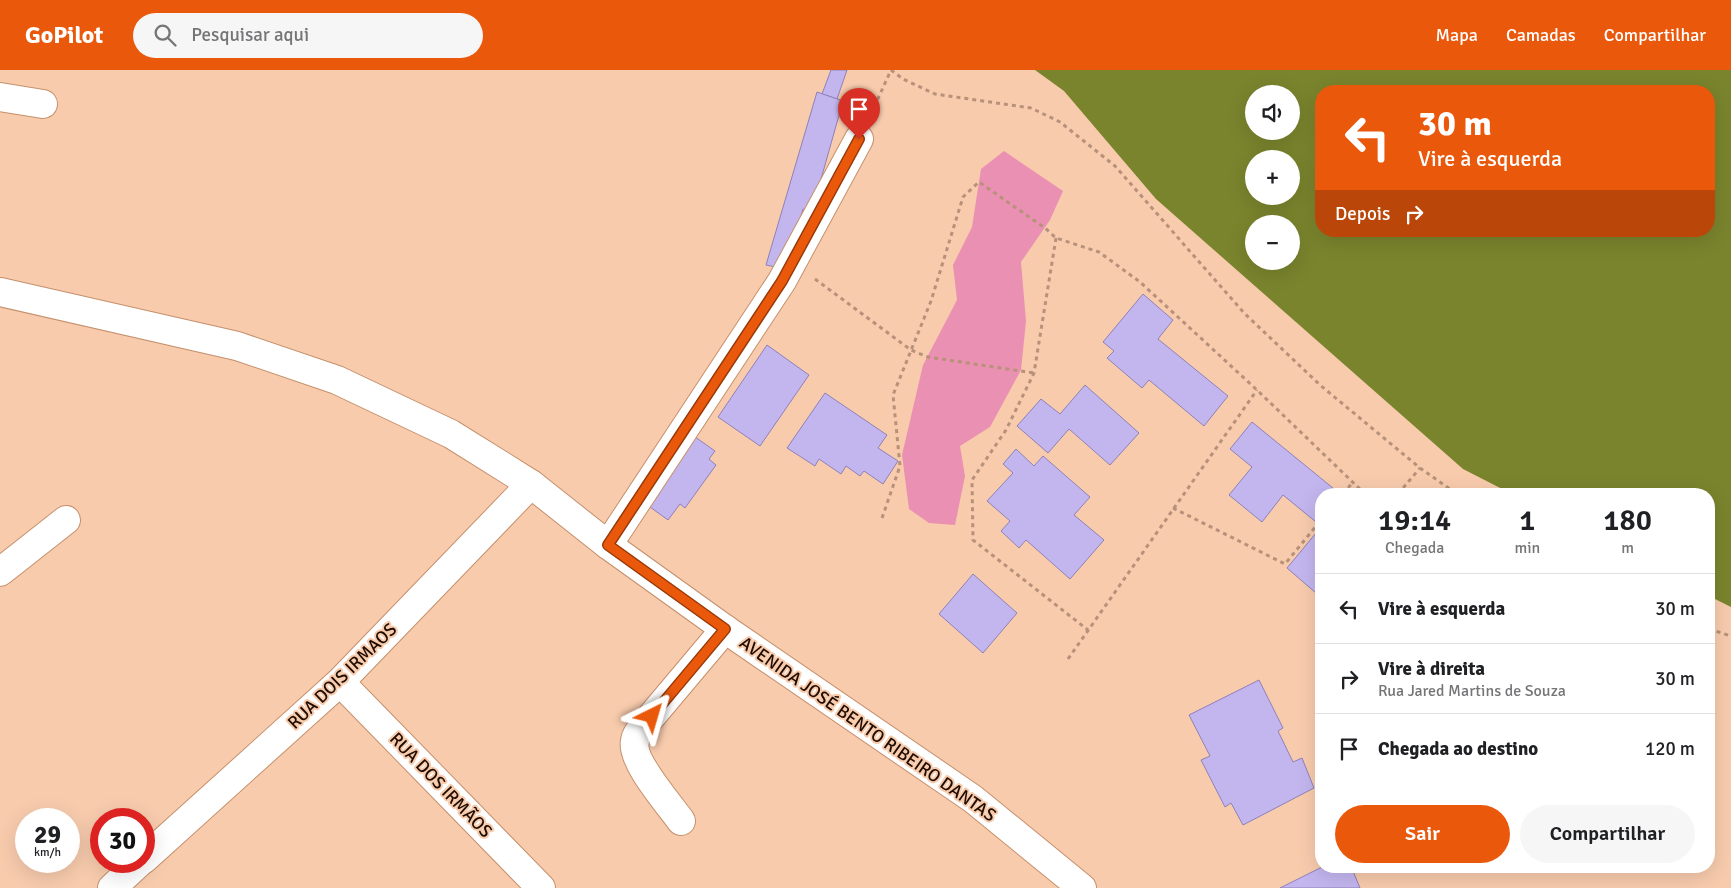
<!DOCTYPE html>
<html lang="pt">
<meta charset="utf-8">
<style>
body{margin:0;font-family:Signika,sans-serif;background:#f6f6f6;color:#202124;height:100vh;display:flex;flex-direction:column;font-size:19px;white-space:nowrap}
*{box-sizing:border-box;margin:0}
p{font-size:16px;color:#757577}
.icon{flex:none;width:28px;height:28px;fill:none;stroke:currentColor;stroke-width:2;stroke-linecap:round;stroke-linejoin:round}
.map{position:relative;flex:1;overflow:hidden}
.panel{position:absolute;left:1315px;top:418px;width:400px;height:385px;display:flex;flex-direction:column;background:#fff;border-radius:20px;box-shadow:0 5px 20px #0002}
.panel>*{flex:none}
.guide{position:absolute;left:1315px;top:15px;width:400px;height:152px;border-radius:20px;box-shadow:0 5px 20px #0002;background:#ea580c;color:#fff;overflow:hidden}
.tools{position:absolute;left:1245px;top:15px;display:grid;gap:10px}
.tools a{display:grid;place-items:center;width:55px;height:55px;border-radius:50%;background:#fff;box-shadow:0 5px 20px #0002;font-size:25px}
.speed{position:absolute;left:15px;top:738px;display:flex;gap:10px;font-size:25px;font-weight:700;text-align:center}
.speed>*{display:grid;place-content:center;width:65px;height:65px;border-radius:50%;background:#fff;box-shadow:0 5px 20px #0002;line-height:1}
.speed small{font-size:12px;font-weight:400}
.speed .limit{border:8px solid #d22;background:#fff;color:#111}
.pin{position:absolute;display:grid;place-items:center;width:42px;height:42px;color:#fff;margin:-51px -21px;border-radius:50% 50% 50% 0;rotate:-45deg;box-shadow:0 0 5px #0007}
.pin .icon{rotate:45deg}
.me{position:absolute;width:55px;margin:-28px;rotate:40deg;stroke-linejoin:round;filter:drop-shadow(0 0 4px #0008)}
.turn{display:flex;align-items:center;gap:18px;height:105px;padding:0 20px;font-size:22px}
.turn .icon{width:65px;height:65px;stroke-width:2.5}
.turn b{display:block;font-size:35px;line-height:42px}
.then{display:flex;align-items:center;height:48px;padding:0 20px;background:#0003;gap:10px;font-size:19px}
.eta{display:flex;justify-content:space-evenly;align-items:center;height:85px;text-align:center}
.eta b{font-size:30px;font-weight:600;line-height:35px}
.action{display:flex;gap:10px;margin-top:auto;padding:10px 20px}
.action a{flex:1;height:58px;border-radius:30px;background:#ea580c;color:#fff;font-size:20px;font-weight:600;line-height:58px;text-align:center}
.action a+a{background:#f6f6f6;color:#202124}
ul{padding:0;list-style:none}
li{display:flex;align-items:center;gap:15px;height:70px;padding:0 20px;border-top:1px solid #e0e0e0}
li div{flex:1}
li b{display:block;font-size:19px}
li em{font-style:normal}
header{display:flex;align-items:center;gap:30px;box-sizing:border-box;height:70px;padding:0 25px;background:#ea580c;color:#fff}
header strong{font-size:24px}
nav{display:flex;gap:28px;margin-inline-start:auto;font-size:18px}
.search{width:350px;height:45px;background:#f6f6f6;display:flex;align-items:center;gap:12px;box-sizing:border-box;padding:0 18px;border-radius:28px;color:#757577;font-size:19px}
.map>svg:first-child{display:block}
.green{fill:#ea90b3}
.water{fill:#7a842d;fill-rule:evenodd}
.building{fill:#c3b6ef;stroke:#8e81b7}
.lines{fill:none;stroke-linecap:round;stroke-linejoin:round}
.street-casing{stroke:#c5906c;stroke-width:30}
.primary-casing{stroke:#c5906c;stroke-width:30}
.path{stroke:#b79179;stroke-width:3;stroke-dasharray:4 4;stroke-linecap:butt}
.street{stroke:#fff;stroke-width:28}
.primary{stroke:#fff;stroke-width:28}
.route-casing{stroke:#983908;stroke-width:12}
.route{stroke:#ea580c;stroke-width:9}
.labels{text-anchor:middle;stroke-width:4;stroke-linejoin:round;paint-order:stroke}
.street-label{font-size:18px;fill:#1f0c01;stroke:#f8cbad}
</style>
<header>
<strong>GoPilot</strong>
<div class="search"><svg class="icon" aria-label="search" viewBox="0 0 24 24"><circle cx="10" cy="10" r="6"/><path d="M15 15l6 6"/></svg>Pesquisar aqui</div>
<nav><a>Mapa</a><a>Camadas</a><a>Compartilhar</a></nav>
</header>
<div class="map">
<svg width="1731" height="818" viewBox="0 0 1731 818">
<rect width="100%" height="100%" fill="#f8cbad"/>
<path class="green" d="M1004,81L1063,121L1050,150L1021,192L1026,251L1021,300L990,357L960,376L965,406L955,455L929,453L909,439L902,385L923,295L957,230L953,195L972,157L981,99Z"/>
<path class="water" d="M1035,0H1731V537L1709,526V424H1512L1463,399L1156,129L1064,21ZM1321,21H1709V161H1321ZM1254,24H1291V61H1254ZM1254,89H1291V126H1254ZM1254,154H1291V191H1254Z"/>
<g class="building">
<path d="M831,0H847L837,29L822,24Z"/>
<path d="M817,22L843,31L812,141L803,139L785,199L766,195Z"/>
<path d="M1143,224L1173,250L1158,269L1228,326L1204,356L1149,310L1142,318L1107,288L1114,281L1103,272Z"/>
<path d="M767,275L809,305L760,376L718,347Z"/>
<path d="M1085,315L1139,363L1110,395L1069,359L1048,383L1017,356L1041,329L1060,344Z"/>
<path d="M825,323L887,365L878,378L898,391L883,414L864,401L860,406L846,396L841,404L819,389L815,396L787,378Z"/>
<path d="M1252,352L1339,423L1321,424V445L1316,452L1283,425L1262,452L1229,425L1252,397L1230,379Z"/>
<path d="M691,364L715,381L709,389L716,395L685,438L680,434L668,450L643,432Z"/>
<path d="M1016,379L1034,396L1043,386L1090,427L1074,445L1104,470L1070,509L1026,470L1019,478L1001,461L1010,451L987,431L1013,403L1003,394Z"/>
<path d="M1321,457V517L1316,523L1287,498Z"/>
<path d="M973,504L1017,543L983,583L939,544Z"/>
<path d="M1259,610L1283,658L1278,661L1293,692L1302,688L1314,718L1243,755L1231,733L1225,737L1201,690L1210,686L1189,645Z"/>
<path d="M1324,796H1351L1360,818H1280Z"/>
</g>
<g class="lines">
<g class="street-casing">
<g id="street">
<path d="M0,27L43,34"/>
<path d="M608,475L782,211L859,69"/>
<path d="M0,502L66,450"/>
<path d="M340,612L541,818"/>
<path d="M681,751C669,734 630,690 635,671C635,667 638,663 640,660L725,559"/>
<path d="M144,789L340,612L531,414"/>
<path d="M112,818L141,791"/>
</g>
</g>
<g class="primary-casing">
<path id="primary" d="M0,222L237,276L337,310L451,364L531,414L608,475L725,559L973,729L1082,818"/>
</g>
<g class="path">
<path d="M891,0L903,9L935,24L1031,38L1060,52L1115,96L1245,244L1320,315L1420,398L1457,424"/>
<path d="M871,44L891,0"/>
<path d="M1056,168L1034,303L1006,360L972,410L973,470L1088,560"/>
<path d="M815,209L911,280L928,287L1034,303"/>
<path d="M1343,424L1353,412"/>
<path d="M1398,424L1420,398"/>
<path d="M1173,438L1285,494L1321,450"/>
<path d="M882,448L900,396L893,325L931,231L963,127L979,112L1045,158L1056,168L1099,182L1140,212L1257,320L1365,424"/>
<path d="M1709,559L1731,566"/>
<path d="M1068,589L1257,320"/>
</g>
<use href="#street" class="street"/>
<use href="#primary" class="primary"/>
</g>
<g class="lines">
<g class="route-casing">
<path id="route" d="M652,646L725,559L608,475L782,211L859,69"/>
</g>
<use href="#route" class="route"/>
</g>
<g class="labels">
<g class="street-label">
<text transform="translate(342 606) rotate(-44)" y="6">RUA DOIS IRMAOS</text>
<text transform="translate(868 659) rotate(35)" y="6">AVENIDA JOSÉ BENTO RIBEIRO DANTAS</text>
<text transform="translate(441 715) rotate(46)" y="6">RUA DOS IRMÃOS</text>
</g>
</g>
</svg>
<div class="tools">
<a><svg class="icon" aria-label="sound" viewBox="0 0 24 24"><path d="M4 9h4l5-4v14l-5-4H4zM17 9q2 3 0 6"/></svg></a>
<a>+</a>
<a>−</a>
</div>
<div class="speed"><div>29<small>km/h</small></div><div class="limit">30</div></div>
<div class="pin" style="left:859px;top:69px;background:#d93025"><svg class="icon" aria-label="arrive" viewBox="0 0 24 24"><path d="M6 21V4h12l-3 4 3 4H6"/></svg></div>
<svg class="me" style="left:652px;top:646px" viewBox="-20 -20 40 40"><path d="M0-17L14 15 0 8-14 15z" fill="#ea580c" stroke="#fff" stroke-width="4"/></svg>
<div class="guide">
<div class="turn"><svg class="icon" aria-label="left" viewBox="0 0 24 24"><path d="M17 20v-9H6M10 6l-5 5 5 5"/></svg><div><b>30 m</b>Vire à esquerda</div></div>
<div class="then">Depois<svg class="icon" aria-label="right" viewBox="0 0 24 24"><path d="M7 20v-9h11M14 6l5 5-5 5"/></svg></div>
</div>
<section class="panel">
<div class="eta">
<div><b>19:14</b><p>Chegada</p></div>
<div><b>1</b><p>min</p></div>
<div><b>180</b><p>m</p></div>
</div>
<ul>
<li><svg class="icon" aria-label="left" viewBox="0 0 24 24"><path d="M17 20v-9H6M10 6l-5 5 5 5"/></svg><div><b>Vire à esquerda</b></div><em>30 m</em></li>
<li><svg class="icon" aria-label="right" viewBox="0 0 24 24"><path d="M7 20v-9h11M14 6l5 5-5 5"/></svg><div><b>Vire à direita</b><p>Rua Jared Martins de Souza</p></div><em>30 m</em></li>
<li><svg class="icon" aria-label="arrive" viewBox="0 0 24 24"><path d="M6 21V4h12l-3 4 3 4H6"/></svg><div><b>Chegada ao destino</b></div><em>120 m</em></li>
</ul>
<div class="action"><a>Sair</a><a>Compartilhar</a></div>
</section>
</div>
